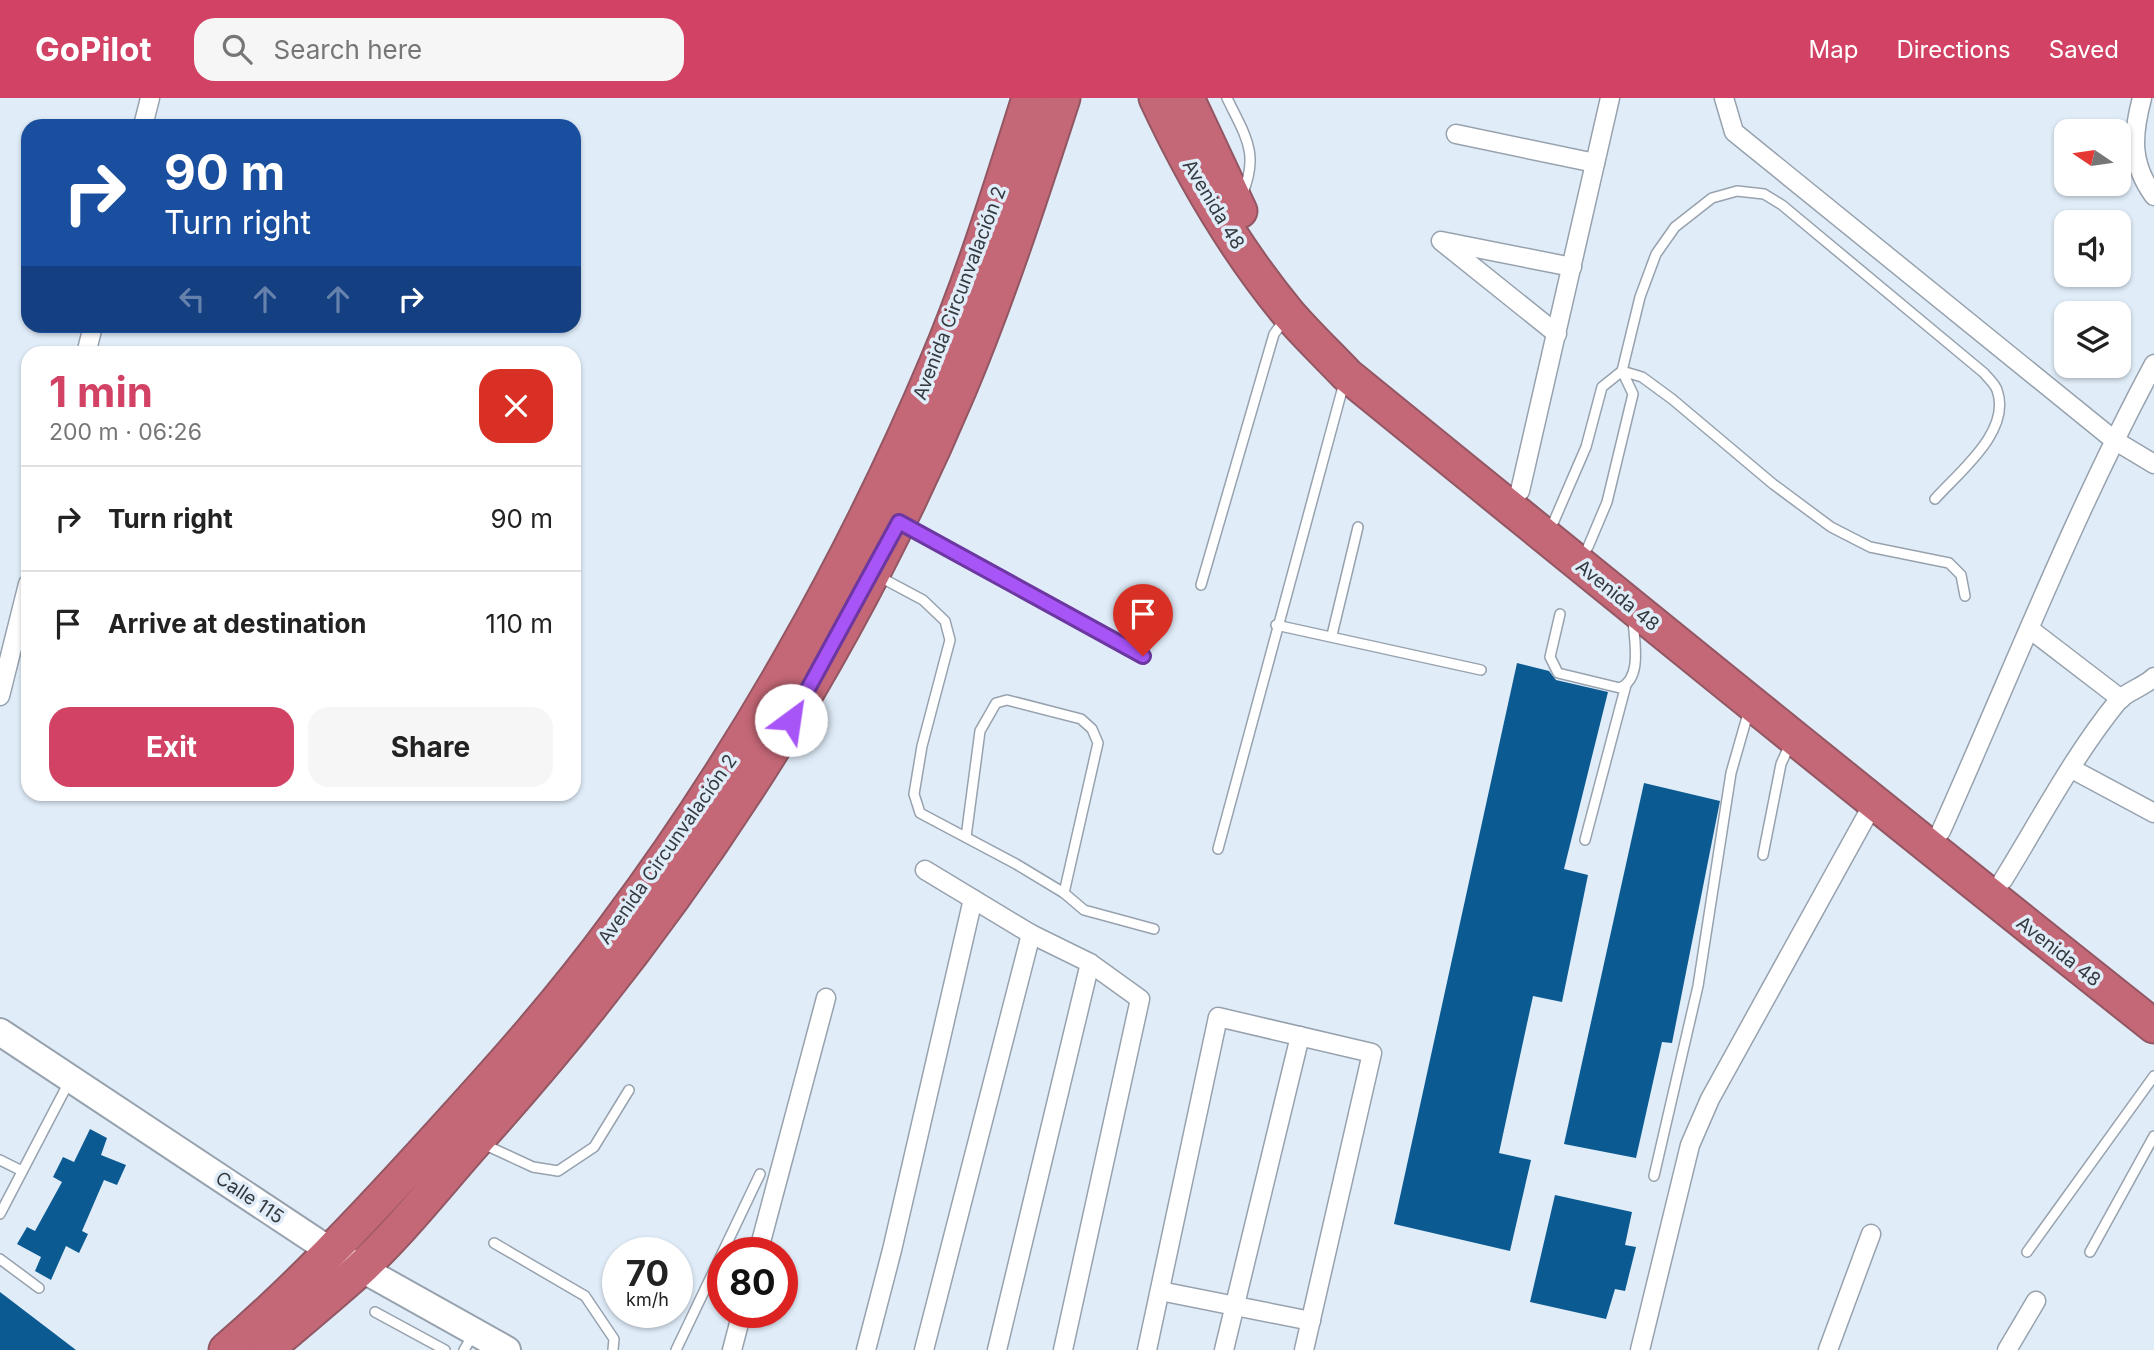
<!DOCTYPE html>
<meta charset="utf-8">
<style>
body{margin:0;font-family:Inter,sans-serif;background:#f6f6f6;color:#222;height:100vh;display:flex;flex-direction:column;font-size:26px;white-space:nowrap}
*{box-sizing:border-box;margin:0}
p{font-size:23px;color:#767676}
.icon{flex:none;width:38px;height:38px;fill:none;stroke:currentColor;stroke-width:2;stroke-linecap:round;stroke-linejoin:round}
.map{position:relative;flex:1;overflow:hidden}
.sheet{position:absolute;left:21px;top:248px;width:560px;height:455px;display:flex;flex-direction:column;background:#fff;border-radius:21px;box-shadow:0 2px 5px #0004}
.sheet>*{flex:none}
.banner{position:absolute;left:21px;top:21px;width:560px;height:214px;border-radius:21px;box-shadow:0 2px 5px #0004;background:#1a4fa0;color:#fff;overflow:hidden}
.needle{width:46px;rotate:283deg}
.tools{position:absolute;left:2054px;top:21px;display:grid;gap:14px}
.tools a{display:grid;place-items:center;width:77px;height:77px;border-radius:14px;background:#fff;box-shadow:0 2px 5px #0004;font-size:35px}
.speed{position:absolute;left:602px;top:1139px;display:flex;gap:14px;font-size:35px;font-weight:700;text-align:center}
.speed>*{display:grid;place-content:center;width:91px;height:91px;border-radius:50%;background:#fff;box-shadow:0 2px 5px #0004;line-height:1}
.speed small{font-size:18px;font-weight:400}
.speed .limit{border:10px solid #d22;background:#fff;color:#111}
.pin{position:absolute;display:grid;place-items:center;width:60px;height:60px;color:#fff;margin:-72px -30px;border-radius:50% 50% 50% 0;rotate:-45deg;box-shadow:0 0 7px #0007}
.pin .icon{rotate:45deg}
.me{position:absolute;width:77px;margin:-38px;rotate:31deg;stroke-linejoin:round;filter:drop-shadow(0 0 5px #0008)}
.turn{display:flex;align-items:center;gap:24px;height:147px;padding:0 28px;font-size:32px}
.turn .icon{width:91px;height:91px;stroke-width:2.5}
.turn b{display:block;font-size:49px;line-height:60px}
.lanes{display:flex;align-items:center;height:66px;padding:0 28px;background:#0003;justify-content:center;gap:35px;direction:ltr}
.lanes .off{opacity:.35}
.round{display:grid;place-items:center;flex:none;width:74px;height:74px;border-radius:21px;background:#f6f6f6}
.headline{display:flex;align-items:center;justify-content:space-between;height:119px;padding:0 28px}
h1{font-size:42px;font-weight:700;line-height:52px;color:#d24264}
.primary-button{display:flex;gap:14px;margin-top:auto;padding:14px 28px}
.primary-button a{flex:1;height:80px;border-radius:21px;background:#d24264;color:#fff;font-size:28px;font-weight:700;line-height:80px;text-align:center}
.primary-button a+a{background:#f6f6f6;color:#222}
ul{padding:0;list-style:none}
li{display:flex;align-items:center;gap:21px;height:105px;padding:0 28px;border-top:2px solid #e0e0e0}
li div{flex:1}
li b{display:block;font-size:26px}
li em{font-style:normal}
header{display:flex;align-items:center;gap:42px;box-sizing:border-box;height:98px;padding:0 35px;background:#d24264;color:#fff}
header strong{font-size:33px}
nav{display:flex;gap:38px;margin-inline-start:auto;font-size:24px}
.search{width:490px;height:63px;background:#f6f6f6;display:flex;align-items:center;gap:18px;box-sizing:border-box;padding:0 24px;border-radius:21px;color:#767676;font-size:26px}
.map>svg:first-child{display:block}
.building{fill:#0b5a92}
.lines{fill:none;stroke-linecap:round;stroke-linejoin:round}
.lane-casing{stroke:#97a2ae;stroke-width:12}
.street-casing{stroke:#97a2ae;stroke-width:21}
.secondary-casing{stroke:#97a2ae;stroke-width:30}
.highway-casing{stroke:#925763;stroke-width:37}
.lane{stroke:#fff;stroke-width:9}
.street{stroke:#fff;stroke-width:18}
.secondary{stroke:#fff;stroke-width:26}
.highway{stroke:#c46776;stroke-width:33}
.route-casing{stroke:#6d37a1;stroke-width:18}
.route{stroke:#a855f7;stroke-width:12}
.labels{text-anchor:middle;stroke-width:7;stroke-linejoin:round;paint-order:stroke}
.street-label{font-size:19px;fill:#353a3f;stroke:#e0edf9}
</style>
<header>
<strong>GoPilot</strong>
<div class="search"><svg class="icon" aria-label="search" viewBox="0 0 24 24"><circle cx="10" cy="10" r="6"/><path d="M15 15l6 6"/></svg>Search here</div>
<nav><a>Map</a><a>Directions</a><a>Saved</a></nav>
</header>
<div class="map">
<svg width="2154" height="1252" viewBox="0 0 2154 1252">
<rect width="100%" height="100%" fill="#e0edf9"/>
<g class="building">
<path d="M1517,565L1549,573L1556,582L1608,594L1564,771L1588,777L1562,904L1533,898L1499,1055L1531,1062L1510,1153L1394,1126Z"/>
<path d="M1644,685L1720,703L1672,945L1662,944L1636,1060L1564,1046Z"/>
<path d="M90,1031L107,1040L101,1057L126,1067L117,1087L104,1082L82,1133L88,1136L79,1155L66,1148L51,1182L35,1173L41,1159L17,1146L27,1129L35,1133L62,1084L53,1079L63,1059L74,1064Z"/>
<path d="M1555,1097L1632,1114L1625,1147L1636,1149L1625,1193L1615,1191L1606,1221L1530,1204Z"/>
<path d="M0,1194L76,1252H0Z"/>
</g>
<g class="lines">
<g class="lane-casing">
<g id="lane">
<path d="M1227,0C1245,38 1260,55 1242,97"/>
<path d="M1622,273L1642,279L1672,301L1773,386L1831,429L1870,449L1949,465L1961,477L1965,498"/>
<path d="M1554,423L1586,349L1602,289L1622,273L1640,199L1656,156L1675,129L1712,100L1737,93L1764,96L1782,107L1984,275C1988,280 1995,286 1997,292C2012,333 1959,374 1935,401"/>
<path d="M903,427L1143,558"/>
<path d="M1588,449L1607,404L1633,296L1622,273"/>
<path d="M878,478L923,502L945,523L950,542L922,648L914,696L920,715L1016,766L1064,795L1084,812L1154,831"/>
<path d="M1201,487L1274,236L1286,220"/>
<path d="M1560,516L1550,559L1558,575L1620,590C1643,580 1634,542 1633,521"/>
<path d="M1276,527L1481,572"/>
<path d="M1332,537L1358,429"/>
<path d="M966,739L980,633L996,605L1007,602L1081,621L1092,631L1098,645L1064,795"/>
<path d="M1585,742L1626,587"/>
<path d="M1218,751L1344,285"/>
<path d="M1763,757L1781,666L1790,646"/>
<path d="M481,1045L533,1069L558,1073L594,1049L629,992"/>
<path d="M0,1062L22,1073"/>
<path d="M1654,1078L1698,888L1731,675L1749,612"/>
<path d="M0,1116L70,982"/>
<path d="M494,1145L585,1198L614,1241L613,1252"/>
<path d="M2027,1154L2154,978"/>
<path d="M2090,1154L2154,1038"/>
<path d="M0,1161L39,1190"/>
<path d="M375,1214L445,1252"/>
<path d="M464,1252L474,1235"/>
<path d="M676,1252L760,1076"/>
</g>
</g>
<g class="street-casing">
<g id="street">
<path d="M1724,0L1734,34L2114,342L2154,366"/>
<path d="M2142,0C2132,38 2130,65 2154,98"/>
<path d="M143,28L150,0"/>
<path d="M1456,36L1595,65"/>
<path d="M1557,236L1441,143L1572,169"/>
<path d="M86,256L93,228"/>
<path d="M1520,393L1610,0"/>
<path d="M2031,532L2121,601"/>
<path d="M0,598L28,486"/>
<path d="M2072,671L2154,715"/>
<path d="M1941,733C2011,577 2073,417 2154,266"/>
<path d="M925,772L1031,836L1090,865L1140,901L1063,1252"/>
<path d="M2003,782C2040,722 2074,657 2118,603C2127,593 2144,589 2154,579"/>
<path d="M758,1155L826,900"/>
<path d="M1160,1193L1311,1223"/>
<path d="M732,1252L742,1214"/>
<path d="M866,1252L892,1152L973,801"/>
<path d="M924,1252L1031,836"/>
<path d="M997,1252L1090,865"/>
<path d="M1147,1252L1218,919L1372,955L1304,1252"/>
<path d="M1224,1252L1300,938"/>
<path d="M1640,1252L1690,1047L1710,1001L1873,706"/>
<path d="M1828,1252L1871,1136"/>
<path d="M2007,1252L2036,1203"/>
</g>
</g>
<g class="secondary-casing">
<path id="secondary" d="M0,934L332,1154L507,1252"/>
</g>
<g class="highway-casing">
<g id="highway">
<path d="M1156,0C1191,75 1235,151 1288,215C1306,236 1327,256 1347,277C1615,495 1883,713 2154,928"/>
<path d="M1187,0L1240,113"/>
<path d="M226,1252C297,1191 361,1123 424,1054C490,982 557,908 615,829C743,658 854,461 937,264C973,179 1001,89 1029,0"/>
<path d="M266,1252C297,1225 328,1200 358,1173C400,1134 437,1087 475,1044C677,821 842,569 959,292C999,197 1031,98 1063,0"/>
</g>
</g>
<use href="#lane" class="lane"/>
<use href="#street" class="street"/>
<use href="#secondary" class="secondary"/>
<use href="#highway" class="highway"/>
</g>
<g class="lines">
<g class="route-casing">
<path id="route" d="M791,622L899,424L1143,558"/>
</g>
<use href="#route" class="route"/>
</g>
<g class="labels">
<g class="street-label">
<text transform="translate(1214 106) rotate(59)" y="7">Avenida 48</text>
<text transform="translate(959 195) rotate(-69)" y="7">Avenida Circunvalación 2</text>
<text transform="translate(1618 497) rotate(39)" y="7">Avenida 48</text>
<text transform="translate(667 751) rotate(-55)" y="7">Avenida Circunvalación 2</text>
<text transform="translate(2059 853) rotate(38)" y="7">Avenida 48</text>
<text transform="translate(250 1099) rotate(34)" y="7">Calle 115</text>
</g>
</g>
</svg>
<div class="tools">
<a><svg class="needle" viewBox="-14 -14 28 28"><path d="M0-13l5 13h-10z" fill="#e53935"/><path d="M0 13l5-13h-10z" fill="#767676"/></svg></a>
<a><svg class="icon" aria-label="sound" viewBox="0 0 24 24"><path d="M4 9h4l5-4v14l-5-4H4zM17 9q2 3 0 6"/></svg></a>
<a><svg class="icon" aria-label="layers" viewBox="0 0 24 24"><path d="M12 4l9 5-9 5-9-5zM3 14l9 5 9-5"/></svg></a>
</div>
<div class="speed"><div>70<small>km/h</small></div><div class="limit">80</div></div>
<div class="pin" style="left:1143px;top:558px;background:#d93025"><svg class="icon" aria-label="arrive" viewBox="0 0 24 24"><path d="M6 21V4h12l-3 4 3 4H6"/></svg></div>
<svg class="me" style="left:791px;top:622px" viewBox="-20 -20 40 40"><circle r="19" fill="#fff"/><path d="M0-13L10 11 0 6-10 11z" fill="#a855f7"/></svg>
<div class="banner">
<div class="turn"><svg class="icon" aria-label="right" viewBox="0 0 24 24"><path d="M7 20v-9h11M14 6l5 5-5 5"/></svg><div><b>90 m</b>Turn right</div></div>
<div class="lanes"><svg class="icon off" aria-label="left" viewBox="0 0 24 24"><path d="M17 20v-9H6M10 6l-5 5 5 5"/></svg><svg class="icon off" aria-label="ahead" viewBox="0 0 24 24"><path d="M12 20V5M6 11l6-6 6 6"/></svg><svg class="icon off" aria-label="ahead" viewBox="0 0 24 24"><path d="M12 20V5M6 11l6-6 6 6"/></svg><svg class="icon" aria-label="right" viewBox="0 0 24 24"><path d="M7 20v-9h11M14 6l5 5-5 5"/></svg></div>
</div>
<section class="sheet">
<div class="headline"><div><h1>1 min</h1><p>200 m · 06:26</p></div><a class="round" style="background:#d93025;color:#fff"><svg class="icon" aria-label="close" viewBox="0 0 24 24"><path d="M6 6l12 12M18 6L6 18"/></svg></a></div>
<ul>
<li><svg class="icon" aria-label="right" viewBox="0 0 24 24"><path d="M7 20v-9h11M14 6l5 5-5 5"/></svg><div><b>Turn right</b></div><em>90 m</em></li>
<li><svg class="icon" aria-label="arrive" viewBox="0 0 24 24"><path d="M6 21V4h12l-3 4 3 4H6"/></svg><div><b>Arrive at destination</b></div><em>110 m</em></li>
</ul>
<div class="primary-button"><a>Exit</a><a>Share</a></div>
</section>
</div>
